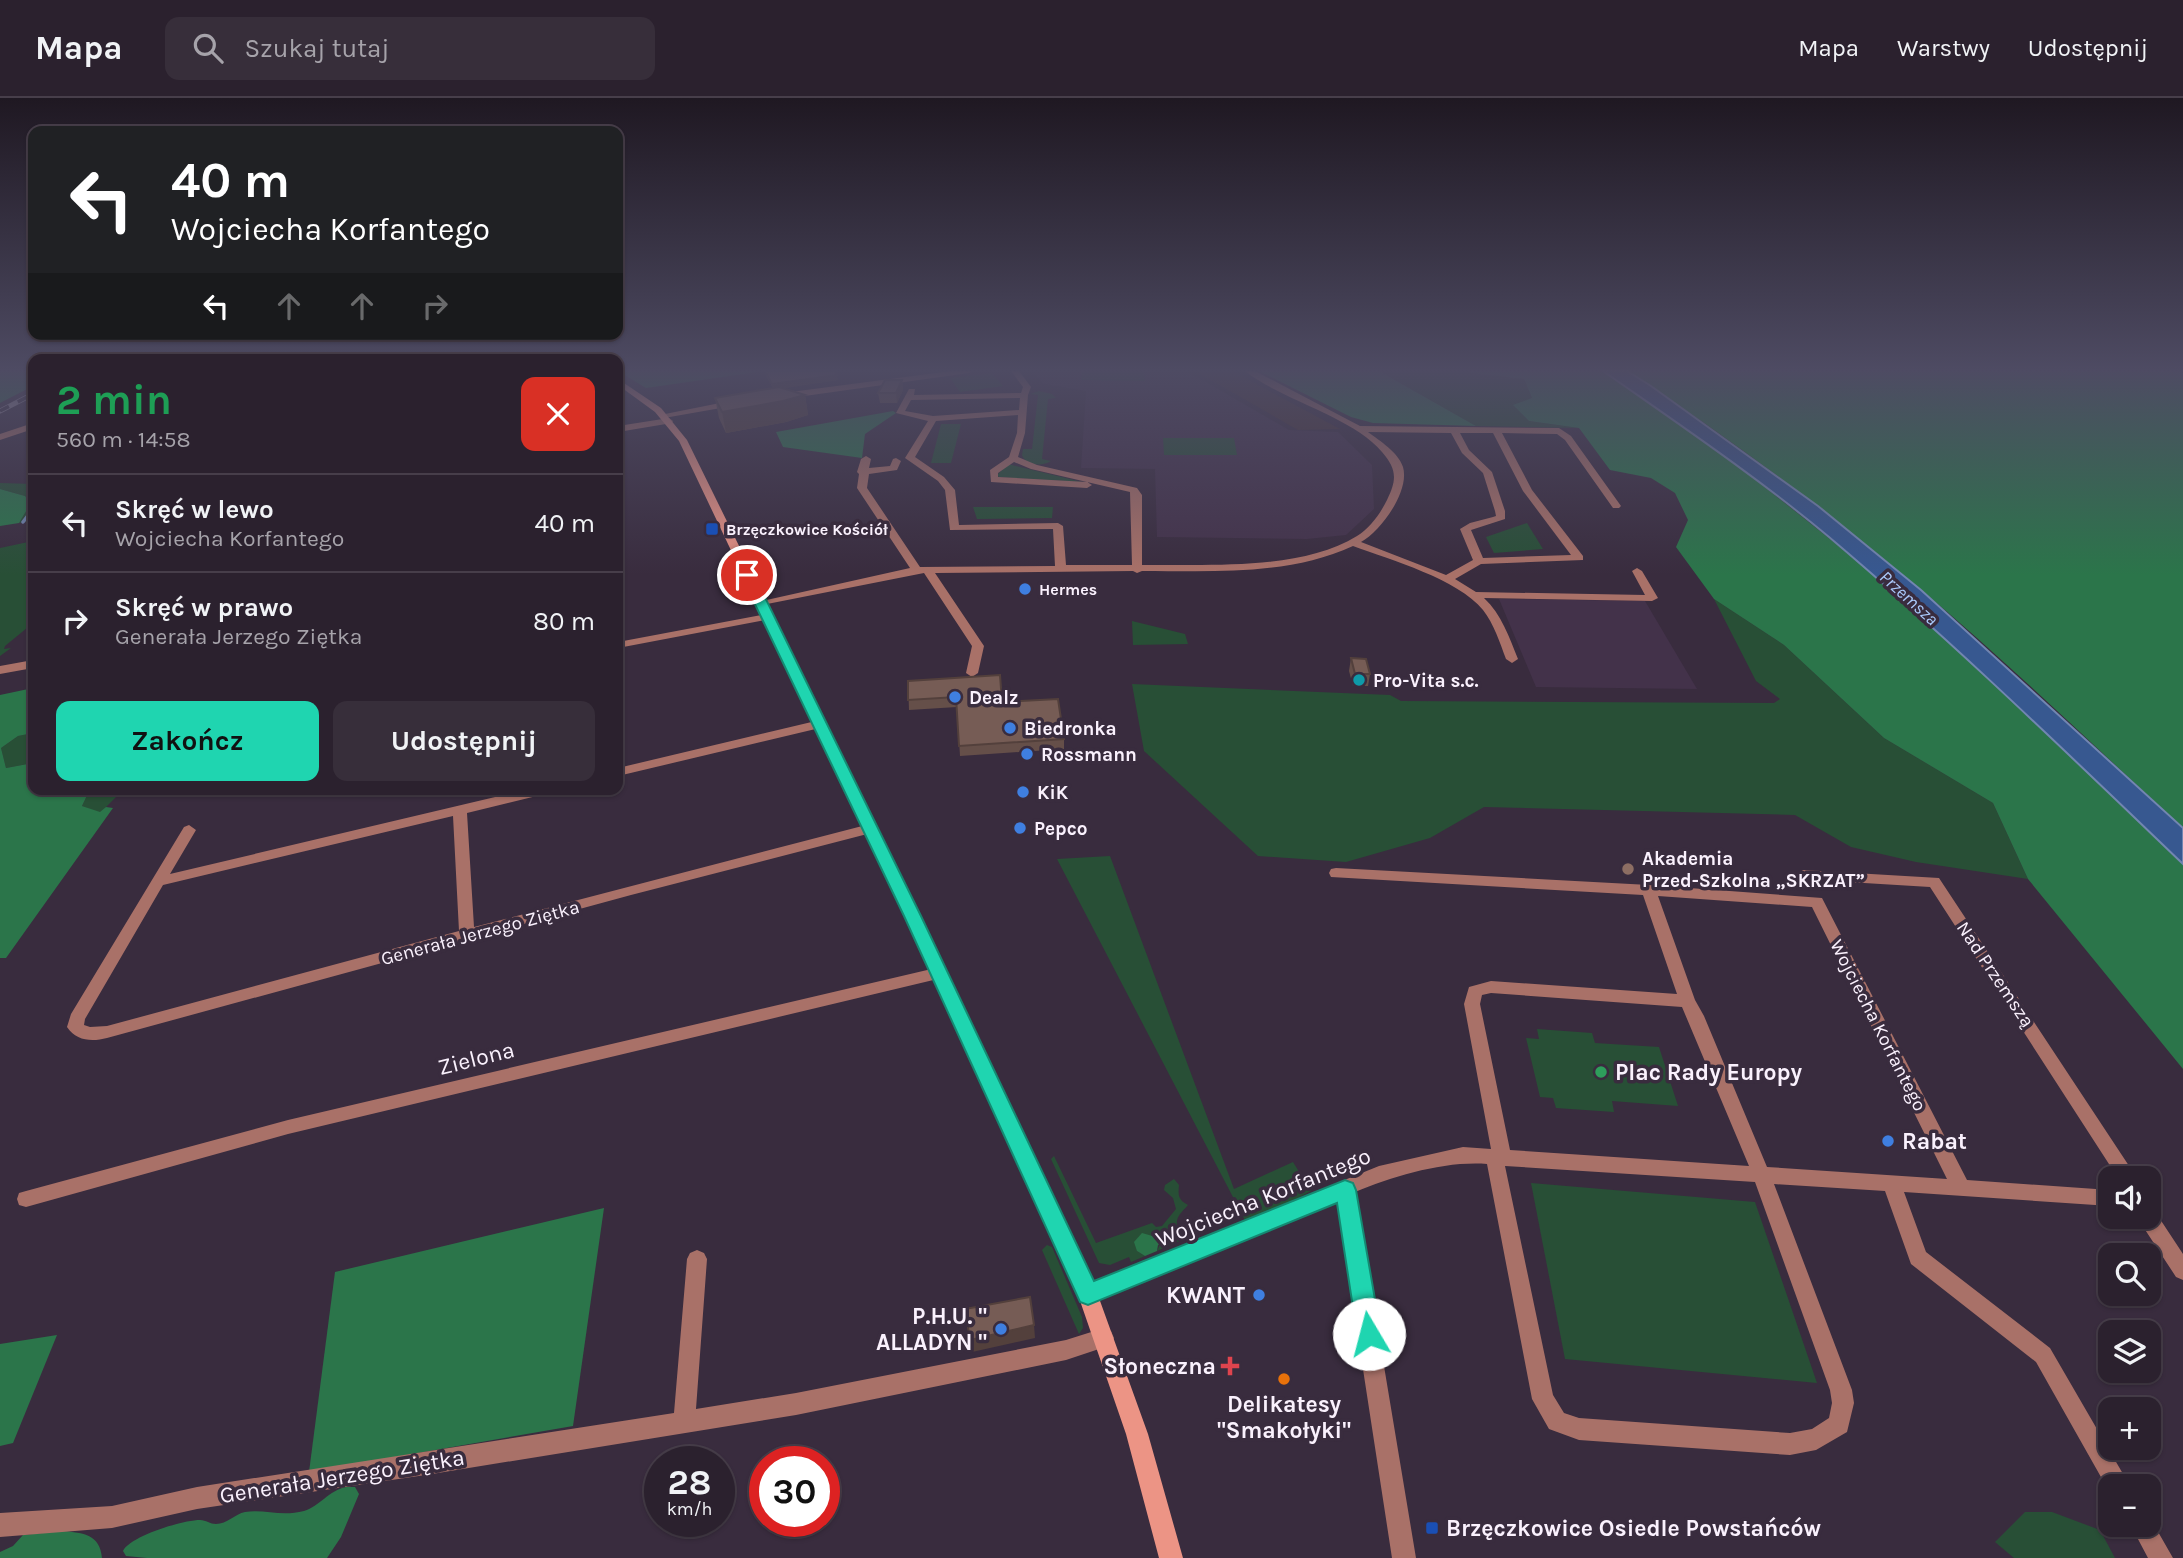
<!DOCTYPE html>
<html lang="pl">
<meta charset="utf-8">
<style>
body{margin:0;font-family:Karla,sans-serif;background:#372e3a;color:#f1f3f6;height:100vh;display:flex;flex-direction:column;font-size:26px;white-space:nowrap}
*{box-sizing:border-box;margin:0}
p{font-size:23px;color:#a6a3aa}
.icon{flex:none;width:38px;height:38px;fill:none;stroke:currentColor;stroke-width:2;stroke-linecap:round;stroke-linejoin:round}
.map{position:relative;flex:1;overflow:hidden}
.sheet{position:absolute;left:28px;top:256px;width:595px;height:441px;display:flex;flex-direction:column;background:#2b212e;border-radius:14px;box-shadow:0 2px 5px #0004,0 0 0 2px #473e4a}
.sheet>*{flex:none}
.top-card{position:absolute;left:28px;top:28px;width:595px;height:214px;border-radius:14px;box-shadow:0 2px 5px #0004,0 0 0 2px #473e4a;background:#202124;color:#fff;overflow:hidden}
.tools{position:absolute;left:2098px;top:1068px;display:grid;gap:14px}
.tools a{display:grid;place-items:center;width:63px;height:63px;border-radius:14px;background:#2b212e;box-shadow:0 2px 5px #0004,0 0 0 2px #473e4a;font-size:35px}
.speed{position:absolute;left:644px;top:1348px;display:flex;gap:14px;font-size:35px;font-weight:700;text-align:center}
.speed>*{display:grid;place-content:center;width:91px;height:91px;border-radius:50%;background:#2b212e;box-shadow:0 2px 5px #0004,0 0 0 2px #473e4a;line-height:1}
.speed small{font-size:18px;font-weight:400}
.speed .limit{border:10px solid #d22;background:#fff;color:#111}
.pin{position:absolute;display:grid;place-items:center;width:60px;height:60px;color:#fff;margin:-30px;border:4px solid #fff;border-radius:50%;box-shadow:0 2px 7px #0007}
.me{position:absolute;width:77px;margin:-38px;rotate:352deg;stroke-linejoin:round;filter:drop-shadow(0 0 5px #0008)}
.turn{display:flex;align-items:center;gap:24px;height:147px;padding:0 28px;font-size:32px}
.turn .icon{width:91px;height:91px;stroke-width:2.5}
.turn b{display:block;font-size:49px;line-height:60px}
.lanes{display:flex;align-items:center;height:66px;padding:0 28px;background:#0003;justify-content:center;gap:35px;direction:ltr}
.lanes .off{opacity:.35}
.round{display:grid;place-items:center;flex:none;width:74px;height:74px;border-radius:14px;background:#372e3a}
.head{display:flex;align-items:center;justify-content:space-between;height:119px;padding:0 28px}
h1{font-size:42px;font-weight:700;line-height:52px;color:#1e9e55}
.button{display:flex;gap:14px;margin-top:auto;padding:14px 28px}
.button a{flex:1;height:80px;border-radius:14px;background:#1fd5b0;color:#111;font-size:28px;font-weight:700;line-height:80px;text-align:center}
.button a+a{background:#372e3a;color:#f1f3f6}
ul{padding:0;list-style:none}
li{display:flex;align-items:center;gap:21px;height:98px;padding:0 28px;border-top:2px solid #473e4a}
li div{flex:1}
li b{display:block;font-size:26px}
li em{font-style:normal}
header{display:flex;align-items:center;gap:42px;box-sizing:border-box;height:98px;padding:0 35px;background:#2b212e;border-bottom:2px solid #473e4a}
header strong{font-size:33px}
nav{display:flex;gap:38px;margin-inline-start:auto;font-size:24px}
.search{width:490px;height:63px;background:#372e3a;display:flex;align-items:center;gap:18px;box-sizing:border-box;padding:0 24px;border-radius:14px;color:#a6a3aa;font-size:26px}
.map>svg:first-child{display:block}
.industrial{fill:#473336}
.built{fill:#43324a}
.green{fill:#284f36}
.forest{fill:#2b754a}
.water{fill:#375890;stroke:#7286b1;stroke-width:2}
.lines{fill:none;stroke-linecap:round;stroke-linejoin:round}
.stream{stroke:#7286b1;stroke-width:3.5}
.minor{fill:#a97168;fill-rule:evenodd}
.secondary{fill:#ec9485;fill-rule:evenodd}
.rail-casing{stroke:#aa9fae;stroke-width:5}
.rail{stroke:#392c3e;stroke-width:3.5;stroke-dasharray:10;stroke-linecap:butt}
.wall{fill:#654f49}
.shaded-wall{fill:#53403c}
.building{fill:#765c55;stroke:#53403c;stroke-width:2}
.route{fill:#1fd5b0;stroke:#148a72;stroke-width:2}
.transit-dot{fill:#1a4fb4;stroke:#392c3e;stroke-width:2.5}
.shop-dot{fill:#3f7fe0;stroke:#392c3e;stroke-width:2.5}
.culture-dot{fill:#0f9aa8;stroke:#392c3e;stroke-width:2.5}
.education-dot{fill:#8d6e63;stroke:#392c3e;stroke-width:2.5}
.leisure-dot{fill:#2e9e5b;stroke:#392c3e;stroke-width:2.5}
.health-dot{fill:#e0444e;stroke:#392c3e;stroke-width:2.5}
.food-dot{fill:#e8710a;stroke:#392c3e;stroke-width:2.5}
.labels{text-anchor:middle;stroke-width:7;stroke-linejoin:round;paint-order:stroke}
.far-poi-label{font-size:16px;font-weight:bold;fill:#faf1fd;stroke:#392c3e;text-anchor:start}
.far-water-label{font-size:18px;font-style:italic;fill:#aac9fb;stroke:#392c3e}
.poi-label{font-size:19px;font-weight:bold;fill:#faf1fd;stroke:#392c3e;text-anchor:start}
.street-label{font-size:19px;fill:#faf1fd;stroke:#392c3e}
.near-street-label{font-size:23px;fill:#faf1fd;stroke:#392c3e}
.near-poi-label{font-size:23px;font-weight:bold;fill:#faf1fd;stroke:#392c3e;text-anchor:start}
</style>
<header>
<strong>Mapa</strong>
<div class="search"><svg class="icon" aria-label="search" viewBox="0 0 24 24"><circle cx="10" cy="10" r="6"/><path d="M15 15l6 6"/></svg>Szukaj tutaj</div>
<nav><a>Mapa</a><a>Warstwy</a><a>Udostępnij</a></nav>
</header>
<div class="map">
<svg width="2183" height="1460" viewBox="0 0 2183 1460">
<rect width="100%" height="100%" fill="#392c3e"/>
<path class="industrial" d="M1195,273H1232L1340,331L1298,332Z"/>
<g class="built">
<path d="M1032,273H1187L1289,332L1338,334L1372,367L1374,411L1346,437L1307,441L1157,439L1155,371L1081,370L1086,293L1044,286Z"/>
<path d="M1499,501L1645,503L1697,591L1536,589Z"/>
</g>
<g class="green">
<path d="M1082,273H1144L1145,283L1081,282Z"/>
<path d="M1379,273H1471V275L1524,281L1532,300L1514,308L1529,323L1579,330L1476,328Z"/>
<path d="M992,275L1003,288L960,294L950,280Z"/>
<path d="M1039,293L1052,296L1056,300L1048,301L1042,361L1051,363C1042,369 1025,367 1022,357L1023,351H1032L1038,297L1030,296Z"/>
<path d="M941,326H961L951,365H931Z"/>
<path d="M1163,340H1234L1237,357H1164Z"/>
<path d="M1008,366L1082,384L999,379L997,377Z"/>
<path d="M0,385L33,386V423L19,425L31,405L25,398L0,391Z"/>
<path d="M973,409H1053L1052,420L977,421Z"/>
<path d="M1527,425L1543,451L1494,455L1486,439Z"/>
<path d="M33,443V525L5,548L4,551L11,550L0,558V450Z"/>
<path d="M1714,501L1784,547L1884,640L1993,705L2028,781L1916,764L1851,749L1795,717L1484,709L1430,740L1346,764L1258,758L1144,653L1132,586L1390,597L1401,603L1774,605L1780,601L1756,583Z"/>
<path d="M1132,523L1185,536L1188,546L1133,547Z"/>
<path d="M33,635V665L6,670L1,650L18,638Z"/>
<path d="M90,691H124L100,715L82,708Z"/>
<path d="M1110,758L1234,1091L1293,1064L1311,1093L1247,1126L1057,761Z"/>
<path d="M1537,931L1592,935L1595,945L1659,949L1678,1008L1612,1003L1614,1014L1556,1010L1553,1000L1540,999L1526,940L1539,941Z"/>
<path d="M1054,1058L1096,1145L1152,1125L1156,1129L1162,1128L1176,1111L1173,1100L1164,1092L1165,1087L1174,1081L1179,1087C1178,1097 1178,1102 1188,1107C1181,1115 1174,1120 1178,1131L1185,1135L1184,1141L1157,1153L1161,1144L1160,1137L1148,1138L1137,1153L1145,1158L1131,1164L1129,1159L1110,1167L1099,1165L1051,1061Z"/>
<path d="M1531,1085L1755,1104L1817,1285L1565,1261Z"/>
<path d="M1047,1147L1052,1149L1082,1219L1083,1230L1079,1236L1042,1152Z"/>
<path d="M2025,1414H2052L2100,1432L2115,1460H2014L1995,1444Z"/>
</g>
<g class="forest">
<path d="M0,273H33V288L0,305Z"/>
<path d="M618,273H764L646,290Z"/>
<path d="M1259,273H1379L1476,328L1373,325L1351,319Z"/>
<path d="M1471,273H1603L1737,367L1854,460L1991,582L2183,766V971L2028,781L1993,705L1884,640L1784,547L1714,501L1676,449L1688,422L1675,395L1651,380L1610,372L1579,330L1529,323L1513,307L1532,300L1524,281L1471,275Z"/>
<path d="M1627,273H2174L2183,275V730C2096,650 2011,567 1920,491C1827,413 1729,339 1627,273Z"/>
<path d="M893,313L896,315L865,336L862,360L783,349L776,334Z"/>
<path d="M0,391L25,398L31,405L19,425L0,428Z"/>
<path d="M33,590V635L18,638L1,650L6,670L33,665V691H90L82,708L100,714L106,709L113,710L6,860H0V597Z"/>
<path d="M604,1110L573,1328L309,1374L335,1174Z"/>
<path d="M1165,1131L1170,1138L1158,1147L1157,1153L1145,1158L1137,1153L1134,1144L1142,1135L1156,1139Z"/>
<path d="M57,1237L13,1345L0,1348V1246Z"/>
<path d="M346,1389H355L359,1396L341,1439L327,1460H147L126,1458L123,1453C130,1438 183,1422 200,1422C206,1422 210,1426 216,1426C227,1426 235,1416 245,1414C265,1411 281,1419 304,1413C320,1408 328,1393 346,1389Z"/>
<path d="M63,1433C83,1435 100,1436 102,1460H0V1454L13,1448L23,1437Z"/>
</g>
<path class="water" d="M1603,273H1627L1651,288L1818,408L1921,492L2183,730V766C2067,655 1952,543 1829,439C1757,379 1680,327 1603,273Z"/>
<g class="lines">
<path class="stream" d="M23,424L33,411"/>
<g class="minor">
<path d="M951,273H973L969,275L783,301L779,298L783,295Z"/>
<path d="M1011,273H1019L1031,289L1028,297L1025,335L1018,359L1037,367L1137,390L1142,397V467C1207,466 1301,473 1357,438C1370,430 1380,416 1387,402C1397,382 1397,371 1382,354C1353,319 1281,302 1245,273H1255L1360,328L1559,330L1571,338L1621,408L1619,410H1613L1565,342L1557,336L1502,335L1532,392L1583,458V462L1481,466L1455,481L1476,494L1645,497L1632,473L1637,470L1642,473L1658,500L1652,503L1484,500C1502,517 1509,539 1518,561L1512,565L1506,561C1500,545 1494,526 1483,512C1458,481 1391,462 1353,448C1288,478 1211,473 1142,473L1137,475L1133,473L935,475L984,548L978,575L972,579L966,575L972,548L924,475L757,508V504L910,470L857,390L859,376L857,374L861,361L866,358L871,361L869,370L890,368L893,361L896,360L901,363L897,372L869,376L867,390L920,469L1055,468L1053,431L950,432L945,392L938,383L905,360L928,323L896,315L909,291H915L914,297L1021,295L1023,289ZM1020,300L1019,312L933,318L905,313L911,302ZM1018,317L1017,335L1009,359L990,372L991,384L1087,390L1092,387L1087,384L998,379V375L1014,364L1031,371L1130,394L1132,467H1066L1063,428L1058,425L959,427L955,392L944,379L915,359L936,323ZM1368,334L1451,335L1462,355L1483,375L1495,413L1496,418L1493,419L1470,425L1460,431L1473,462L1446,477L1361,444C1381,433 1410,393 1403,369C1398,354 1380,343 1368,334ZM1460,335H1493L1523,393L1571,457L1483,460L1471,432L1505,421V413L1492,374L1469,352Z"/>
<path d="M735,302L739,305L738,307L664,320L660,317Z"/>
<path d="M669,320L673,323L672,325L618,334V328Z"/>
<path d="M33,325V331L0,342V336Z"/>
<path d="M767,516L773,519L771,521L618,550V544Z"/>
<path d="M33,562V570L0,576V568Z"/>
<path d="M820,622L826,626L824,629L618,678V670Z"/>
<path d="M529,691H555L553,694L467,715L474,829L870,726L877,731L875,734L631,797L107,940C92,944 76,943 67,929L71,916L184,729L189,727L196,732L170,776ZM453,718L459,833L107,928L90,929L84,927L85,921L163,787Z"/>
<path d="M1336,770L1649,787L1822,800L1967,1082L2110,1092V1108L1904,1094L1926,1154L2050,1250L2130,1388H2110V1395L2036,1264L1911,1166L1885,1093L1774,1086L1852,1292L1854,1305L1847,1334L1816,1352L1790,1357L1579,1342L1549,1331L1532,1301L1487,1066C1443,1063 1395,1078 1355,1094L1416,1460H1392L1337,1102L1088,1205L1081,1203L1078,1196L1081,1189L1379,1068L1463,1049L1491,1051L1464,906L1469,889L1491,883L1677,896L1643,797L1331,779L1329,775L1331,771ZM1658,798L1812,809L1947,1081L1767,1069L1704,918L1695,902ZM1491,895L1682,909L1749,1068L1510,1052L1480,906L1482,897ZM1505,1068L1755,1084L1830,1292L1832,1305L1829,1320L1812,1331L1790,1335L1579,1320L1564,1315L1553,1297Z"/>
<path d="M1803,772L1939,780L2137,1080H2118L1930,789L1798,781L1796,777Z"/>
<path d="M940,869L946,871L948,875L946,879L288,1036L26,1109L19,1107L17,1101L19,1095L26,1093L288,1022Z"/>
<path d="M2149,1110L2154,1112L2183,1156V1182L2176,1179L2140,1124L2138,1118H2149Z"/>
<path d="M697,1152L704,1155L707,1161L696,1311L796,1295L1066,1242L1104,1230L1111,1233L1114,1240L1111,1247L1066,1262L796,1317L432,1376L197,1411L112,1430L0,1439V1415L112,1408L197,1389L674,1315L687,1161L690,1155Z"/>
<path d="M2149,1418L2173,1460H2148L2130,1426H2149Z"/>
</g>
<path class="secondary" d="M618,281L661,310L687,342L921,818L1095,1189L1148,1336L1183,1460H1159L1126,1336L1078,1197L905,818L679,343L655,314L618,287Z"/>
<g class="rail-casing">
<path id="rail" d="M0,313L33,296"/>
</g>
<use href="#rail" class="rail"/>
</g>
<g class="wall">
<path d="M765,273L838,282L782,290L805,297L808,317L786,324L726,335L719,320L715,300L773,290L766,278Z"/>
<path d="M902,282L903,292L897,305H880L878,295Z"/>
<path d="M1351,560L1370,576L1368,588H1353L1349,573Z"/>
<path d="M908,583L1002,604L1064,641V651L960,658L957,609L909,612Z"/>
</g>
<g class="shaded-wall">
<path d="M837,277L838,282L773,292L772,286Z"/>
<path d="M902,282L903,292L897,305L896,295Z"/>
<path d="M805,297L808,317L786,324L726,335L722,314Z"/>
<path d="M1034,1227L1035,1240L972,1254L970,1242Z"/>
</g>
<g class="building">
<path d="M765,273H835L837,277L772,286Z"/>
<path d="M885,282H902L896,295H878Z"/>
<path d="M779,289L805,297L783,303L722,314L715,300Z"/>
<path d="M1351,560L1366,561L1370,576H1355Z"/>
<path d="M1000,577L1002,604L1058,601L1064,641L959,648L956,599L908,602V583Z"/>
<path d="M1030,1199L1034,1227L970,1242L965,1211Z"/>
</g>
<linearGradient id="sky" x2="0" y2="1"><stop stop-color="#1f1822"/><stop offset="0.57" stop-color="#4e4b63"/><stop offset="1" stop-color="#4e4b63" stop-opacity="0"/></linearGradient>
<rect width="2183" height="477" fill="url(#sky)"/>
<path class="route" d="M747,473L754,477L921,818L1094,1183L1345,1082L1353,1085L1356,1092L1381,1236L1377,1243L1369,1247L1361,1243L1357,1236L1337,1105L1088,1207L1080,1204L904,818L741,477Z"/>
<g class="transit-dot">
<rect x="705" y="424" width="14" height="14" rx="3.5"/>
<rect x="1425" y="1423" width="14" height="14" rx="3.5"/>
</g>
<g class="shop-dot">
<circle cx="1025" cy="491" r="7"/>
<circle cx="955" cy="599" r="7"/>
<circle cx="1010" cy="630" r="7"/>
<circle cx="1027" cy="656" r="7"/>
<circle cx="1023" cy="694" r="7"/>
<circle cx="1020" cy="730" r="7"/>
<circle cx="1888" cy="1043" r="7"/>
<circle cx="1259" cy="1197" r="7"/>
<circle cx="1001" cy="1231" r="7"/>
</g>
<circle class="culture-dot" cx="1359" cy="582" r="7"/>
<circle class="education-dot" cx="1628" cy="771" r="7"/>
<circle class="leisure-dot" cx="1601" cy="974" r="7"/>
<path class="health-dot" d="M1226.5 1257.5h7v7h7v7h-7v7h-7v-7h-7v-7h7z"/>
<circle class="food-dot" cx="1284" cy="1281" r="7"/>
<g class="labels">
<g class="far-poi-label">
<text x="726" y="437">Brzęczkowice Kościół</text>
<text x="1039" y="497">Hermes</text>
</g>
<g class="far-water-label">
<text transform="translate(1909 500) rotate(42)" y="6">Przemsza</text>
</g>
<g class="poi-label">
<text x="1373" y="589">Pro-Vita s.c.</text>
<text x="969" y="606">Dealz</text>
<text x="1024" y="637">Biedronka</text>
<text x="1041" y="663">Rossmann</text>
<text x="1037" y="701">KiK</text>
<text x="1034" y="737">Pepco</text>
<text x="1642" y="767">Akademia<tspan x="1642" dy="22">Przed-Szkolna „SKRZAT”</tspan></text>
</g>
<g class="street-label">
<text transform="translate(480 834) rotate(-15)" y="7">Generała Jerzego Ziętka</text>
<text transform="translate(1996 876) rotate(56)" y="7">Nad Przemszą</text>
<text transform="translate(1879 927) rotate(63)" y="7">Wojciecha Korfantego</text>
</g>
<g class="near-street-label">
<text transform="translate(476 960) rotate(-14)" y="8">Zielona</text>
<text transform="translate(1263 1099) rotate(-22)" y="8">Wojciecha Korfantego</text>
<text transform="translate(342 1378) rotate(-9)" y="8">Generała Jerzego Ziętka</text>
</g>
<g class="near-poi-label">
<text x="1615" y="982">Plac Rady Europy</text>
<text x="1902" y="1051">Rabat</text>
<text x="1245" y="1205" text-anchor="end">KWANT</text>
<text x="987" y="1226" text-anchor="end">P.H.U. "<tspan x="987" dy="26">ALLADYN "</tspan></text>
<text x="1216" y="1276" text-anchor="end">Słoneczna</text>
<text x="1284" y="1314" text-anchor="middle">Delikatesy<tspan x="1284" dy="26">"Smakołyki"</tspan></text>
<text x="1446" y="1438">Brzęczkowice Osiedle Powstańców</text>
</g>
</g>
</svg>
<div class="tools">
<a><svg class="icon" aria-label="sound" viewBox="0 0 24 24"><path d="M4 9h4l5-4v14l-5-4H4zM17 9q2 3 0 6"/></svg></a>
<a><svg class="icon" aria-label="search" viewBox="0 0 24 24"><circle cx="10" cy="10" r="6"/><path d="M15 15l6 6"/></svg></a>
<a><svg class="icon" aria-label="layers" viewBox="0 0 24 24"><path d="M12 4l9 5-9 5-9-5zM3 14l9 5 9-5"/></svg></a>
<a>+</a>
<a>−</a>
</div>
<div class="speed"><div>28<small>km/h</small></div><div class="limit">30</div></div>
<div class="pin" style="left:747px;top:477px;background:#d93025"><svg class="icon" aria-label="arrive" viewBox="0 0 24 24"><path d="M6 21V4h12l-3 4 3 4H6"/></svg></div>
<svg class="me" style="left:1369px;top:1236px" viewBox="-20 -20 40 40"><circle r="19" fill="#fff"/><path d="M0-13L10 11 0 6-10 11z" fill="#1fd5b0"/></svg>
<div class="top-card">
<div class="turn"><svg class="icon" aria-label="left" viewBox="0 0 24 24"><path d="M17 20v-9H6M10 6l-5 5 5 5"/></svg><div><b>40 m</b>Wojciecha Korfantego</div></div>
<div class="lanes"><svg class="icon" aria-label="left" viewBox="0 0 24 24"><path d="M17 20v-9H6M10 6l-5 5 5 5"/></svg><svg class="icon off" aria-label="ahead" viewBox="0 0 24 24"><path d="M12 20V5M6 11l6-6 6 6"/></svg><svg class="icon off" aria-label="ahead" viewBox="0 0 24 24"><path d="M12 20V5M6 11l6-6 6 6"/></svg><svg class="icon off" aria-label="right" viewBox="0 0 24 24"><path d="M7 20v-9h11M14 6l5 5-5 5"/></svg></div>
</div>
<section class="sheet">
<div class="head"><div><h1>2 min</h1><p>560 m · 14:58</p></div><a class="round" style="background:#d93025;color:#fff"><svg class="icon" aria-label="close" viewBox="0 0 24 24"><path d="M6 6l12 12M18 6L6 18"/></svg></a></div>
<ul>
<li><svg class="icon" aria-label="left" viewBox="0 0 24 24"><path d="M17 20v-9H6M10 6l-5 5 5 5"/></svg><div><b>Skręć w lewo</b><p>Wojciecha Korfantego</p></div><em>40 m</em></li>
<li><svg class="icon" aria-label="right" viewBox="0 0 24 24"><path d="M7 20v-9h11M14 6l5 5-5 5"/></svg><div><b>Skręć w prawo</b><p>Generała Jerzego Ziętka</p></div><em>80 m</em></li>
</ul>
<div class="button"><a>Zakończ</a><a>Udostępnij</a></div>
</section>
</div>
